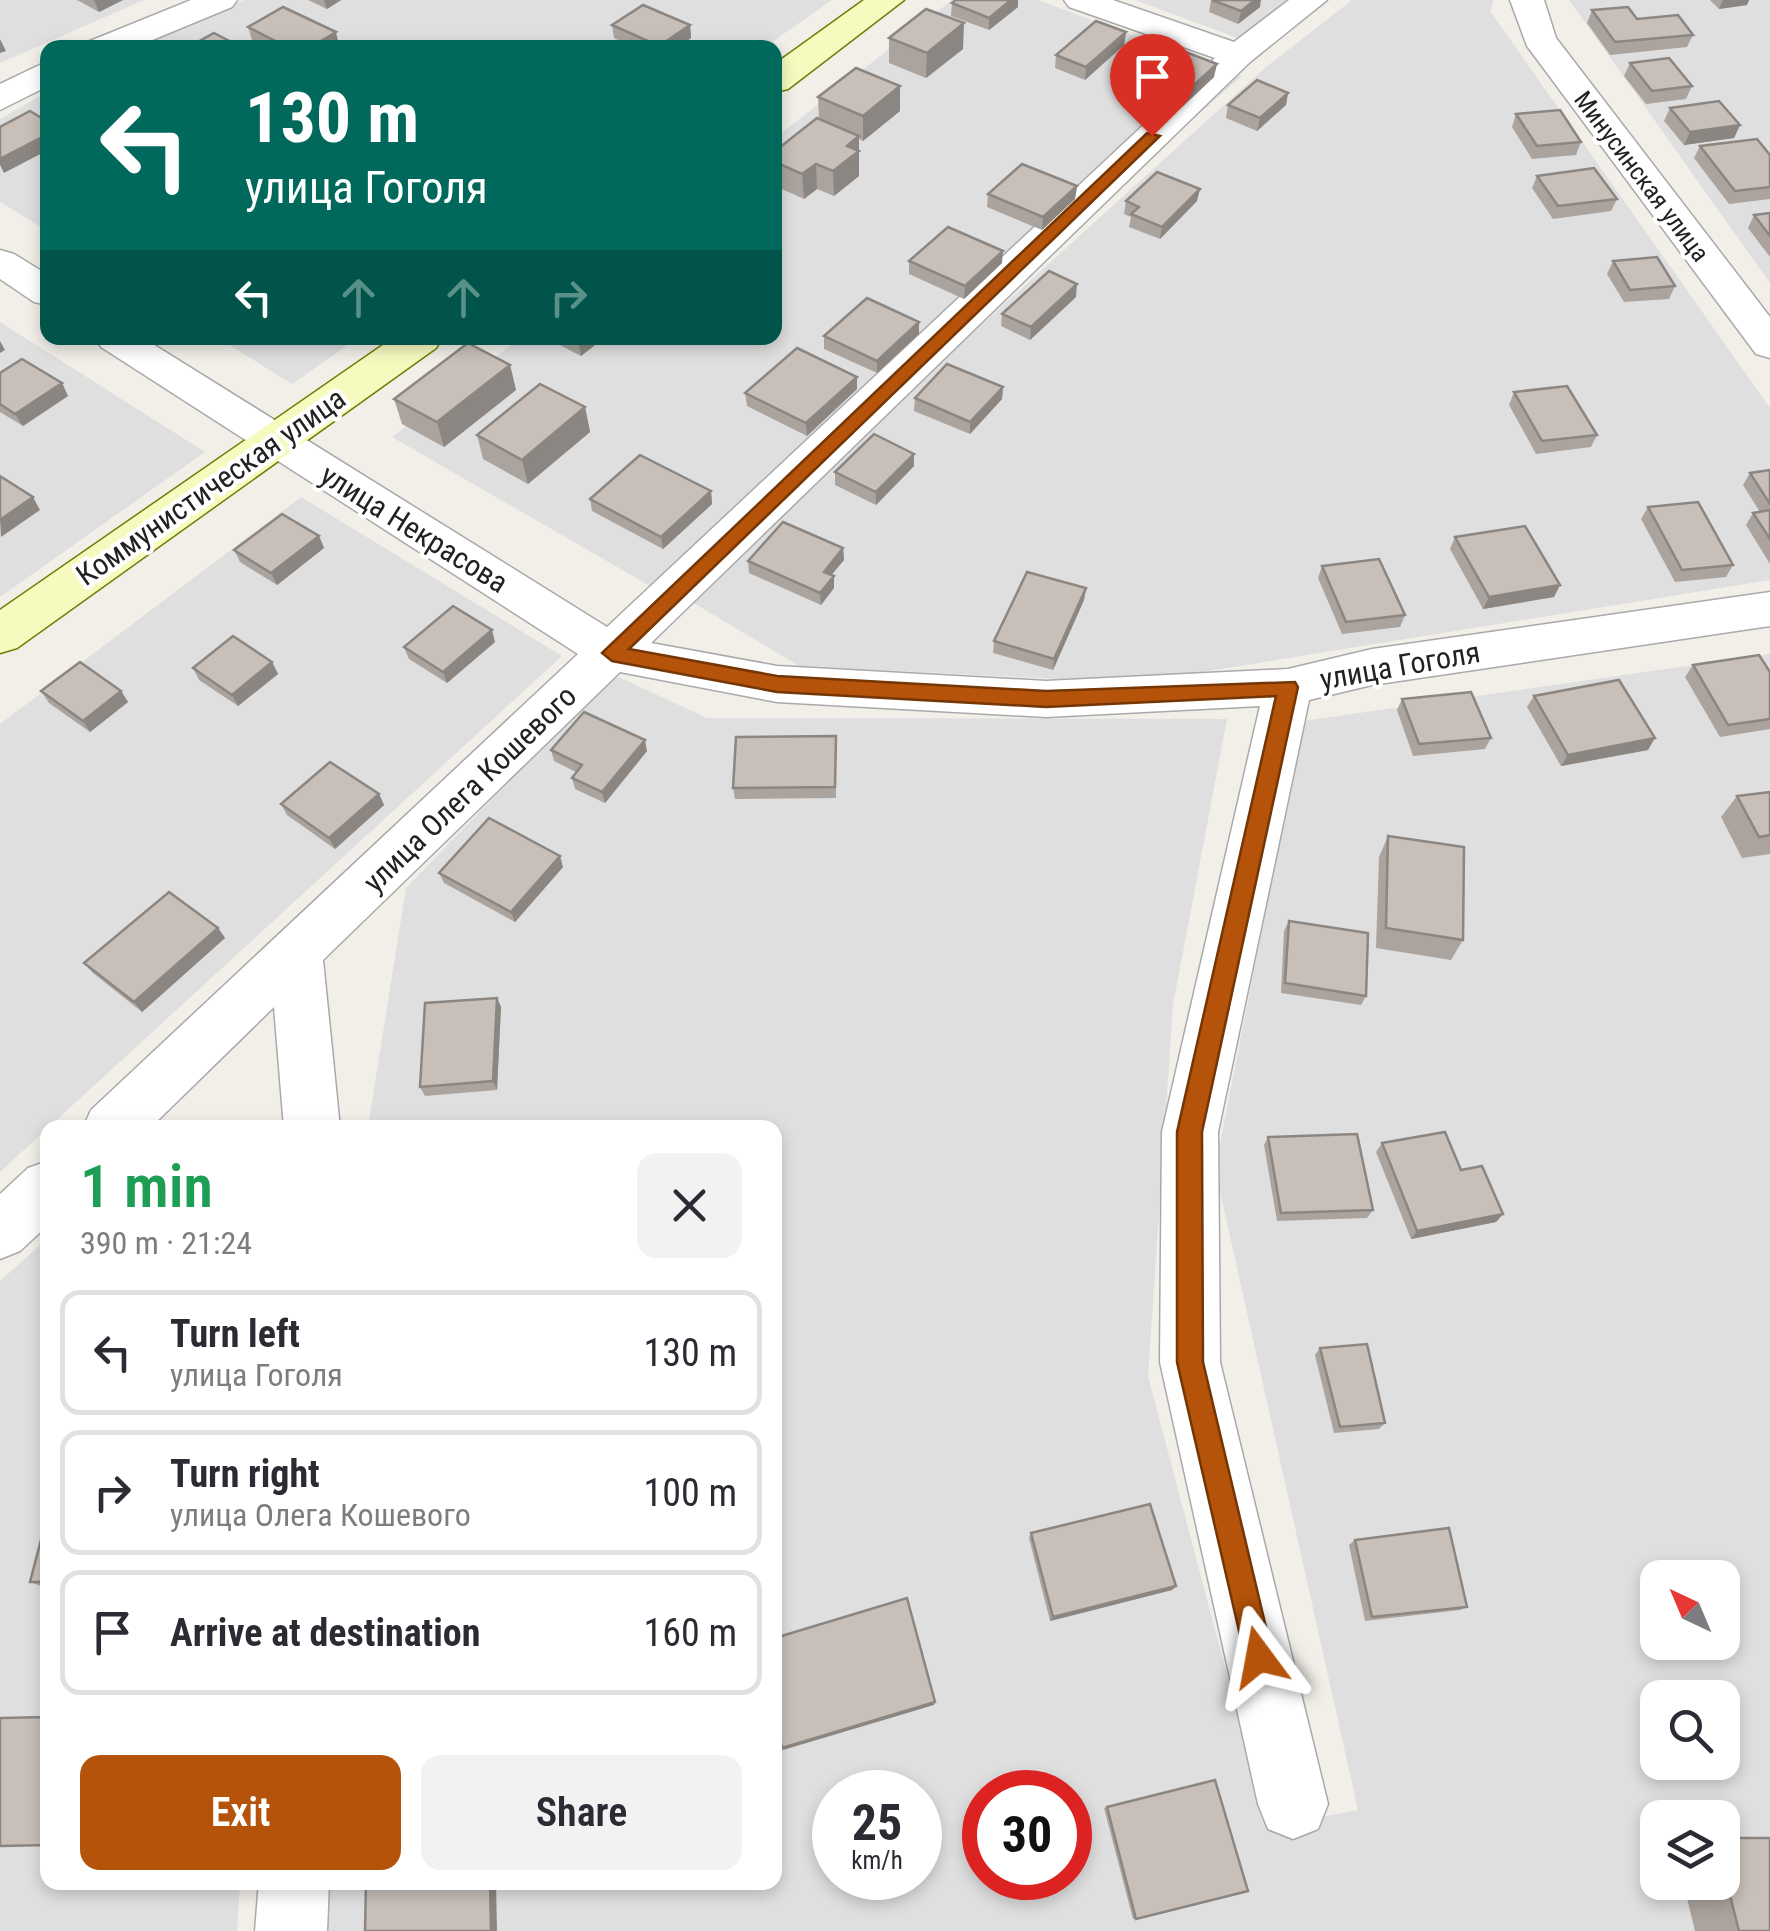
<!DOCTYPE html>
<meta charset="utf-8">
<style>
body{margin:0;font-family:"Roboto Condensed",sans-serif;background:#f2f2f3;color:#2b2b33;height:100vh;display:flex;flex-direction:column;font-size:38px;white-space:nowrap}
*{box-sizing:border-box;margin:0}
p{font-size:32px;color:#7c7c81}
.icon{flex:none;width:55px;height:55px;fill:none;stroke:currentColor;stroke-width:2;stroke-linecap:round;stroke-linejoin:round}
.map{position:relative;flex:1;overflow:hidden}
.side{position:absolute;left:40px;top:1120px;width:742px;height:770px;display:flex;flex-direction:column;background:#fff;border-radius:20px;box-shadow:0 5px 15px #0003}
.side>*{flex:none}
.top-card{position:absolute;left:40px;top:40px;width:742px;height:305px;border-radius:20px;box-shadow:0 5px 15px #0003;background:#00695c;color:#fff;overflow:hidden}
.needle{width:65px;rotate:316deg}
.buttons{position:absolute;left:1640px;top:1560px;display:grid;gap:20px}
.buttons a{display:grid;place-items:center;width:100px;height:100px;border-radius:20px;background:#fff;box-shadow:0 5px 15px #0003;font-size:50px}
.speed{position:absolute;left:812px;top:1770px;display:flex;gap:20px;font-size:50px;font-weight:700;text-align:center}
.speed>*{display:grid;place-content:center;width:130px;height:130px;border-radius:50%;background:#fff;box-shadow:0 5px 15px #0003;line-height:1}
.speed small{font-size:25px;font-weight:400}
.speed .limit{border:15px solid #d22;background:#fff;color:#111}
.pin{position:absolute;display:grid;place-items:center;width:85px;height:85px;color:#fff;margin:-102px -42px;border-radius:50% 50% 50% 0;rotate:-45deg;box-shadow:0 0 10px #0007}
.pin .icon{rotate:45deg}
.me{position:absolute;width:110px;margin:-55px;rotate:347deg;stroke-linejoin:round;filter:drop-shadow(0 0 8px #0008)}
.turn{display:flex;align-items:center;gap:35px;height:210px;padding:0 40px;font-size:45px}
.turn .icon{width:130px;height:130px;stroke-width:2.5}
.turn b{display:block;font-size:70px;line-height:85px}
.lanes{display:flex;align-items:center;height:95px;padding:0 40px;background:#0003;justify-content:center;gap:50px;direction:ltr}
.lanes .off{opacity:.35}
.round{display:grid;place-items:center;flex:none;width:105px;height:105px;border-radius:20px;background:#f2f2f3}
.head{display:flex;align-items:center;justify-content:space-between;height:170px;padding:0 40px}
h1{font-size:60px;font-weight:600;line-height:75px;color:#1e9e55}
.button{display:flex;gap:20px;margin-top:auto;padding:20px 40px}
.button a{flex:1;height:115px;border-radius:20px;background:#b45309;color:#fff;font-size:40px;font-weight:600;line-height:115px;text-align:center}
.button a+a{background:#f2f2f3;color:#2b2b33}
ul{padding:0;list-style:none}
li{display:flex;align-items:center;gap:30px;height:125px;margin:0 20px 15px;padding:0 20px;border:5px solid #e1e1e2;border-radius:20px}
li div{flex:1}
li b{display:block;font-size:38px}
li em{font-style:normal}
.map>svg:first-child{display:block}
.residential{fill:#e0dfdf;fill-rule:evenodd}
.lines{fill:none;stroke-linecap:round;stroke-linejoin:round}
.street-casing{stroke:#a9a9a9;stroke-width:3}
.secondary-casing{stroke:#707d05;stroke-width:3}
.street{fill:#fff;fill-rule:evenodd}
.secondary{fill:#f7fabf;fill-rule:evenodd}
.wall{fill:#aba49e}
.shaded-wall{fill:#8b8681}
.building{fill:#c7bfb8;stroke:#8b8681;stroke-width:2.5}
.route{fill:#b45309;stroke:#753606;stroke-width:2.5}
.labels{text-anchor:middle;stroke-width:8;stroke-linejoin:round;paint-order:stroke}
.far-street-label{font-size:25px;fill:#222;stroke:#fff}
.street-label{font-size:30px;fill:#222;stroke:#fff}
</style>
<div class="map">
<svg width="1770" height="1931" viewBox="0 0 1770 1931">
<rect width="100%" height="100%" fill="#f2efe9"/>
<g class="residential">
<path d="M0,0H144L0,63Z"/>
<path d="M244,0H832L765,47L126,48Z"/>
<path d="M952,0H1038L1242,76L657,590L392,437L520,338H775V138Z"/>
<path d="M1135,0H1287L1240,39Z"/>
<path d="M1352,0H1494L1490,11L1770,408V580L1135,683L799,666L682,596L1266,67Z"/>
<path d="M1569,0H1770V283L1582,18Z"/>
<path d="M47,92V231L0,202V119Z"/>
<path d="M0,322L205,452L0,597Z"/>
<path d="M218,338H358L292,384Z"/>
<path d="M301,497L562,656L0,1172V724Z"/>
<path d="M1770,654V1931H326L327,1883L775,1882V1128L368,1127L406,888L612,674L707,718L1227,719L1173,1005L1148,1376L1267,1827L1358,1810L1215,1169L1303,721ZM1658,1578H1722V1642H1658ZM1658,1698H1722V1762H1658ZM835,1792H920V1878H835ZM985,1792H1070V1878H985ZM1658,1818H1722V1882H1658Z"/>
<path d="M47,1239L48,1882L240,1883L237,1931H0V1281Z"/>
</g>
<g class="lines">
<g class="street-casing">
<g id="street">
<path d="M191,0H237L232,7L133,48H85L90,41Z"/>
<path d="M1064,0H1113L1234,42L1289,0H1327L1250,62L651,643L777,666L1046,681L1288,669L1372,649L1770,592V626L1372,685L1309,700L1218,1132L1220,1362L1328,1804L1318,1829L1293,1839L1268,1829L1258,1804L1160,1362L1162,1132L1260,706L1046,717L777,702L620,672L323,960L340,1128H284L274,1007L150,1128H83L91,1110L578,654L101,347L95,338H143L607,627L1215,58L1069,7Z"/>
<path d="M1510,0H1544L1556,38L1770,317V358L1756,354L1527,46Z"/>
<path d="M48,61V86L0,110V84Z"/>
<path d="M0,250L14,254L48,275V305L34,302L0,279Z"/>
<path d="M48,1161V1225L20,1251L0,1259V1194L28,1168Z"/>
<path d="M259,1882H329L327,1931H255Z"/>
</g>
</g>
<g class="secondary-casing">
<g id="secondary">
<path d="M864,0H904L788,89L775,92V64Z"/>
<path d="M393,338H442L436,348L17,648L0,653V610Z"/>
</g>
</g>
<use href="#street" class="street"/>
<use href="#secondary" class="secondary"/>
</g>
<g class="wall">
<path d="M77,0H123L99,12Z"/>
<path d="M308,0H341L327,9Z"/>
<path d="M1211,0L1260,7L1238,24L1209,12Z"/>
<path d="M1710,0H1749L1747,5L1719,9Z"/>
<path d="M952,3L1018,7L989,30L951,16Z"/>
<path d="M1592,10L1637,19L1693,35L1687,47L1610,55L1587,23Z"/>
<path d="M612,25H690L691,38L677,48H635L614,38Z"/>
<path d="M248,27L339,45L335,48H268L252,40Z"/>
<path d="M1126,32L1124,45L1085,80L1055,68L1056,55Z"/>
<path d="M889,38L963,49L926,78L889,63Z"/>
<path d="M1630,63L1692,86L1686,99L1646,104L1624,76Z"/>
<path d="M1137,76L1214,77L1182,107L1135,89Z"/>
<path d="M1288,93L1286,105L1257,131L1226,118L1228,105Z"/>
<path d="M818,97L900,111L863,141L859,139V176L834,196L817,189L804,199L775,186V151L819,119Z"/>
<path d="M1670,108L1740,125L1734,138L1684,145L1664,121Z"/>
<path d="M1516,114L1581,142L1576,155L1532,159L1512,127Z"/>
<path d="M1700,146L1770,155V199L1729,204L1694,158Z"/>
<path d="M1537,176L1617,199L1611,211L1553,219L1532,188Z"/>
<path d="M1077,186L1075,199L1042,230L987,207L988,194Z"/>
<path d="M1126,201H1197L1160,239L1129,227L1131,217L1124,214Z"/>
<path d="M1770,213V257L1748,228L1754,215Z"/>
<path d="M909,261L1002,263L964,299L909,274Z"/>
<path d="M1613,261L1675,286L1669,299L1624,302L1607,274Z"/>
<path d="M1076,297L1030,340L1001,326L1002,314Z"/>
<path d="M919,334L877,373L824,349V336Z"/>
<path d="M268,338H290L280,344Z"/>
<path d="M546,338H604L581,356Z"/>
<path d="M510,365L516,390L444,447L402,424L394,399Z"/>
<path d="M0,373L62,383L68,396L23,426L0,412Z"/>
<path d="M1003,387L1002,399L970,434L914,411L915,398Z"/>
<path d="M857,389L807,436L747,406L745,393Z"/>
<path d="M1514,392L1597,435L1591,447L1536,454L1509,405Z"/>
<path d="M585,407L590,432L528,484L483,459L477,435Z"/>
<path d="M914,454V466L876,505L835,485V472Z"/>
<path d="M1770,470V564L1746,525L1753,513L1760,512L1743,485L1750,473Z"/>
<path d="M711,491L712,504L663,549L592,511L590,499Z"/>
<path d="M1648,507L1733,565L1726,577L1675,582L1641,519Z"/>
<path d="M319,536L324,548L277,585L240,562L234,550Z"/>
<path d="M1455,537L1560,585L1554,597L1483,609L1450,549Z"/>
<path d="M843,548L844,560L831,575L834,576V588L821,605L749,573L748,561Z"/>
<path d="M1322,566L1405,615L1400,627L1342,634L1318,578Z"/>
<path d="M1086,588L1084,600L1053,670L993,653L994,641Z"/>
<path d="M495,642L447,683L409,659L404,647Z"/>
<path d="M272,662L278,674L238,706L199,680L193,668Z"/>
<path d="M1693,665L1770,672V729L1720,737L1685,677Z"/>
<path d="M41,691H121L128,702L90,732L49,703Z"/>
<path d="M1534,696L1648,750L1561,766L1527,707Z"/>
<path d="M1402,699L1491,738L1485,749L1413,756L1397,710Z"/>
<path d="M836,736V798L735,799L733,788Z"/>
<path d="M551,750L647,751L605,803L575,789L572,778L576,772L554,761Z"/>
<path d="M1770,792V854L1742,858L1721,817L1737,796Z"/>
<path d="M379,794L384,805L335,849L287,815L281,804Z"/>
<path d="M1388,836L1463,940L1451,960L1376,948L1379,857Z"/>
<path d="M563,867L515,922L444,883L439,873Z"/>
<path d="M1289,921L1366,996L1361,1005L1281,993L1284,931Z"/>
<path d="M218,928L225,938L142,1012L93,973L84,963Z"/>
<path d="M497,998L501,1007L497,1090L425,1096L420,1087Z"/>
<path d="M1268,1137L1373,1210L1367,1218L1277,1221L1264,1145Z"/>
<path d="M1382,1143L1461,1170L1503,1214L1496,1222L1411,1239L1376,1152Z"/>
<path d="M1320,1348L1385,1423L1379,1429L1334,1433L1315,1355Z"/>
<path d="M48,1513V1586H41L30,1582Z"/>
<path d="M1031,1533L1176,1586L1172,1590L1050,1621L1029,1538Z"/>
<path d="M1355,1540L1467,1607L1460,1610L1365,1621L1349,1545Z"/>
<path d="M1107,1807L1136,1919H1133L1104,1808Z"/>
<path d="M1722,1838L1770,1931H1695L1683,1882H1722Z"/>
</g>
<g class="shaded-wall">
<path d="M94,0H123L99,12Z"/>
<path d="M324,0H341L327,9Z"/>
<path d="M1011,0H1018V7L989,30V18Z"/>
<path d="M1255,0H1261L1260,7L1238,24L1241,11Z"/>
<path d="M1723,0H1749L1747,5L1719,9Z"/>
<path d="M964,23L963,49L926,78L927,53Z"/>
<path d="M690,25L691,38L677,48H659V46Z"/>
<path d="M336,32L339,45L335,48H309Z"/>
<path d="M1126,32L1124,45L1085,80L1086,67Z"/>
<path d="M0,39L6,51L0,53Z"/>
<path d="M1217,64L1214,77L1182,107L1184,94Z"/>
<path d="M900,86V111L863,141V116Z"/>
<path d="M1288,93L1286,105L1257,131L1260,118Z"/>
<path d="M1740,125L1734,138L1684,145L1690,132Z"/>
<path d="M48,134V150L4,173L0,165V159Z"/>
<path d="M859,136V176L834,196L833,171L847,146Z"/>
<path d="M816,164L817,189L804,199L802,174Z"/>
<path d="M1077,186L1075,199L1042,230L1043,217Z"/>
<path d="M1200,189L1197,201L1160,239L1162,227Z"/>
<path d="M1003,251L1002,263L964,299L965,286Z"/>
<path d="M1077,284L1076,297L1030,340L1031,327Z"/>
<path d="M919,322V334L877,373V361Z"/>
<path d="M277,338H290L280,344Z"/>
<path d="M578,338H604L581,356Z"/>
<path d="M0,341L5,350L0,353Z"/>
<path d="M510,365L516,390L444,447L437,422Z"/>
<path d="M857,377V389L807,436L806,423Z"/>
<path d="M62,383L68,396L23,426L15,414Z"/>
<path d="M1003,387L1002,399L970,434V422Z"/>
<path d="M585,407L590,432L528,484L522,460Z"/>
<path d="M914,454V466L876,505V492Z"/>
<path d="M711,491L712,504L663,549L661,537Z"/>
<path d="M33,497L40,510L1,537L0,520Z"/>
<path d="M319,536L324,548L277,585L271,573Z"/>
<path d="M843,548L844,560L824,584V572Z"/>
<path d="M834,576V588L821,605L820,593Z"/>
<path d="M1560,585L1554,597L1483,609L1489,597Z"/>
<path d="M1086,588L1084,600L1053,670L1054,659Z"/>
<path d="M492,630L495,642L447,683L443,672Z"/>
<path d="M272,662L278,674L238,706L232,695Z"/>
<path d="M121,691L128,702L90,732L83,721Z"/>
<path d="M1655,738L1648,750L1561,766L1568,755Z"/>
<path d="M645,740L647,751L605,803L602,792Z"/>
<path d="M379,794L384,805L335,849L329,838Z"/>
<path d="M560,856L563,867L515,922L511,912Z"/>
<path d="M218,928L225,938L142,1012L134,1002Z"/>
<path d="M497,998L501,1007L497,1090L493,1081Z"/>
<path d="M1503,1214L1496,1222L1411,1239L1417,1231Z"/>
<path d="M1176,1586L1172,1590L1050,1621L1053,1617Z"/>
<path d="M935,1702L934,1705L783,1750L782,1748Z"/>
<path d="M490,1882H496L497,1931H491Z"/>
</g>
<g class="building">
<path d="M956,0H1011L989,18L952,3Z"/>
<path d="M1212,0H1255L1241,11Z"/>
<path d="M643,5L690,25L659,46L612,25Z"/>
<path d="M283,7L336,32L309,48H289L248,27Z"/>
<path d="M1628,7L1637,19L1678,15L1693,35L1615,42L1592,10Z"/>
<path d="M926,9L964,23L927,53L889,38Z"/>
<path d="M1096,21L1126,32L1086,67L1056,55Z"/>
<path d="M214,33L237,45L232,48H187Z"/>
<path d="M1170,46L1217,64L1184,94L1137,76Z"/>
<path d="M1669,58L1692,86L1652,91L1630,63Z"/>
<path d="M856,68L900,86L863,116L818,97Z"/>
<path d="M1257,80L1288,93L1260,118L1228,105Z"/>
<path d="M1719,101L1740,125L1690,132L1670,108Z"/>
<path d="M1560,110L1581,142L1537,146L1516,114Z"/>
<path d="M30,111L48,122V134L0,159V127Z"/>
<path d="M817,118L859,136L847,146L859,151L833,171L816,164L802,174L775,162V151Z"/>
<path d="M1757,139L1770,155V187L1735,191L1700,146Z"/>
<path d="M1022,164L1077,186L1043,217L988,194Z"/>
<path d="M1594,168L1617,199L1558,206L1537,176Z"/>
<path d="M1157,172L1200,189L1162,227L1131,214L1139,207L1126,201Z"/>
<path d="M1770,213V236L1754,215Z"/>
<path d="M948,227L1003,251L965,286L909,261Z"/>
<path d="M1657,257L1675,286L1630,290L1613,261Z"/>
<path d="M1049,271L1077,284L1031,327L1002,314Z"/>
<path d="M867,298L919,322L877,361L824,336Z"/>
<path d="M468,343L510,365L437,422L394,399Z"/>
<path d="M797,348L857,377L806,423L745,393Z"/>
<path d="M22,359L62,383L15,414L0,404V373Z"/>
<path d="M947,364L1003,387L970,422L915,398Z"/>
<path d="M540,384L585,407L522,460L477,435Z"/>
<path d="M1567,386L1597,435L1542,441L1514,392Z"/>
<path d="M874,434L914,454L876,492L835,472Z"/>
<path d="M640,455L711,491L661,537L590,499Z"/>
<path d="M1770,470V504L1750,473Z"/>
<path d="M0,476L33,497L0,520Z"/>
<path d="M1698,502L1733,565L1682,570L1648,507Z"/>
<path d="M1770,510V539L1753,513Z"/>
<path d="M282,514L319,536L271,573L234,550Z"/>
<path d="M783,522L843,548L824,572L834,576L820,593L748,561Z"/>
<path d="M1525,526L1560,585L1489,597L1455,537Z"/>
<path d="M1379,559L1405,615L1346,622L1322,566Z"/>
<path d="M1027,572L1086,588L1054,659L994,641Z"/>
<path d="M453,606L492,630L443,672L404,647Z"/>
<path d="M233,636L272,662L232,695L193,668Z"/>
<path d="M1759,655L1770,672V719L1728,725L1693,665Z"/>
<path d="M80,662L121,691L83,721L41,691Z"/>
<path d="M1619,680L1655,738L1568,755L1534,696Z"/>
<path d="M1471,692L1491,738L1419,744L1402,699Z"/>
<path d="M584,712L645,740L602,792L572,778L582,765L551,750Z"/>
<path d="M836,736L835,787L733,788L736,737Z"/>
<path d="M330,762L379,794L329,838L281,804Z"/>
<path d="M1770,792V835L1759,837L1737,796Z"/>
<path d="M489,818L560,856L511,912L439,873Z"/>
<path d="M1388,836L1464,847L1463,940L1386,928Z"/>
<path d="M169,892L218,928L134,1002L84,963Z"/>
<path d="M1289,921L1368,933L1366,996L1285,983Z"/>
<path d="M497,998L493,1081L420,1087L425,1003Z"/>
<path d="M1445,1132L1461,1170L1482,1166L1503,1214L1417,1231L1382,1143Z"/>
<path d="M1357,1134L1373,1210L1281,1213L1268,1137Z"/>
<path d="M1367,1344L1385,1423L1340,1427L1320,1348Z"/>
<path d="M1150,1504L1176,1586L1053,1617L1031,1533Z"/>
<path d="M48,1513V1582H30Z"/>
<path d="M1449,1528L1467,1607L1372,1617L1355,1540Z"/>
<path d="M907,1598L935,1702L782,1748L775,1714V1638Z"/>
<path d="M48,1717V1845L0,1846V1718Z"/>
<path d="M1215,1780L1248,1891L1136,1919L1107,1807Z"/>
<path d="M1722,1838H1770V1931H1739L1722,1864Z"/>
<path d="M366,1882H490L491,1931H365Z"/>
</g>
<path class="route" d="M1147,133L1160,136L629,649L777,676L1046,691L1295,682L1298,687L1202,1132L1203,1362L1273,1657L1269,1667L1259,1671L1249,1667L1245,1657L1177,1362V1132L1276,696L1046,707L777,692L612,661L602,653Z"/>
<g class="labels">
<g class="far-street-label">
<text transform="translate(1642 176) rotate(53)" y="9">Минусинская улица</text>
</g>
<g class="street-label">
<text transform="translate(211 487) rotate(-35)" y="10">Коммунистическая улица</text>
<text transform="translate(414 529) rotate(32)" y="10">улица Некрасова</text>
<text transform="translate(1400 666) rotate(-10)" y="10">улица Гоголя</text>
<text transform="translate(470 789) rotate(-44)" y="10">улица Олега Кошевого</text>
</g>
</g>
</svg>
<div class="buttons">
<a><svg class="needle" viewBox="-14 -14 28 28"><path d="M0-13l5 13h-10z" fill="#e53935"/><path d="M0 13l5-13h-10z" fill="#7c7c81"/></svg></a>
<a><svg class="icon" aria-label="search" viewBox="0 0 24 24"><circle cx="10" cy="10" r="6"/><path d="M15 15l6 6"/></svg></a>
<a><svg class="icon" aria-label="layers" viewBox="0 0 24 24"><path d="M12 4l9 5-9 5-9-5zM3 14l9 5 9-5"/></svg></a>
</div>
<div class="speed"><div>25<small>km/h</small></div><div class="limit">30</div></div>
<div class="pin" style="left:1152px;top:136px;background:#d93025"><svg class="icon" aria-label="arrive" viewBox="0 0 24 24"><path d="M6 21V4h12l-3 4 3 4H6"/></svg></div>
<svg class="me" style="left:1259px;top:1657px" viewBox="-20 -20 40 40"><path d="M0-17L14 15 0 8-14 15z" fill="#b45309" stroke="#fff" stroke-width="4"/></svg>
<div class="top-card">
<div class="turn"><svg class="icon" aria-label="left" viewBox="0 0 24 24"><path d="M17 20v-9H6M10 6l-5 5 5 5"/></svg><div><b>130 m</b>улица Гоголя</div></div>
<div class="lanes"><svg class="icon" aria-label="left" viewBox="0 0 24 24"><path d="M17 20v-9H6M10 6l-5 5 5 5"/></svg><svg class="icon off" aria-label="ahead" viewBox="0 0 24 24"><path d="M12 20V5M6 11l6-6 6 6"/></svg><svg class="icon off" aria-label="ahead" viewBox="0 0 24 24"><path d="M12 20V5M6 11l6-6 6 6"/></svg><svg class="icon off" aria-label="right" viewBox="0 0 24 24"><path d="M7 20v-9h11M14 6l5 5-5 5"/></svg></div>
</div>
<section class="side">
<div class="head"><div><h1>1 min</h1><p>390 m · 21:24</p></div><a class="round"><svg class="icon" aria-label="close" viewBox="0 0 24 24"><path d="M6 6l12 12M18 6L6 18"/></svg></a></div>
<ul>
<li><svg class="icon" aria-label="left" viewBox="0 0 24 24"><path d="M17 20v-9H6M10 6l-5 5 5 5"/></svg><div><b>Turn left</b><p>улица Гоголя</p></div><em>130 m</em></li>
<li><svg class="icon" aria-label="right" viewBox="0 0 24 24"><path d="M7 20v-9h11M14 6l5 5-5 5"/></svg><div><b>Turn right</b><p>улица Олега Кошевого</p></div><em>100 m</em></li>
<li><svg class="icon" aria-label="arrive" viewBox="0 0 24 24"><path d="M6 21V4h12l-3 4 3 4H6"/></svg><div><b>Arrive at destination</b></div><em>160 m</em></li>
</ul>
<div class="button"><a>Exit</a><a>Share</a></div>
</section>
</div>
